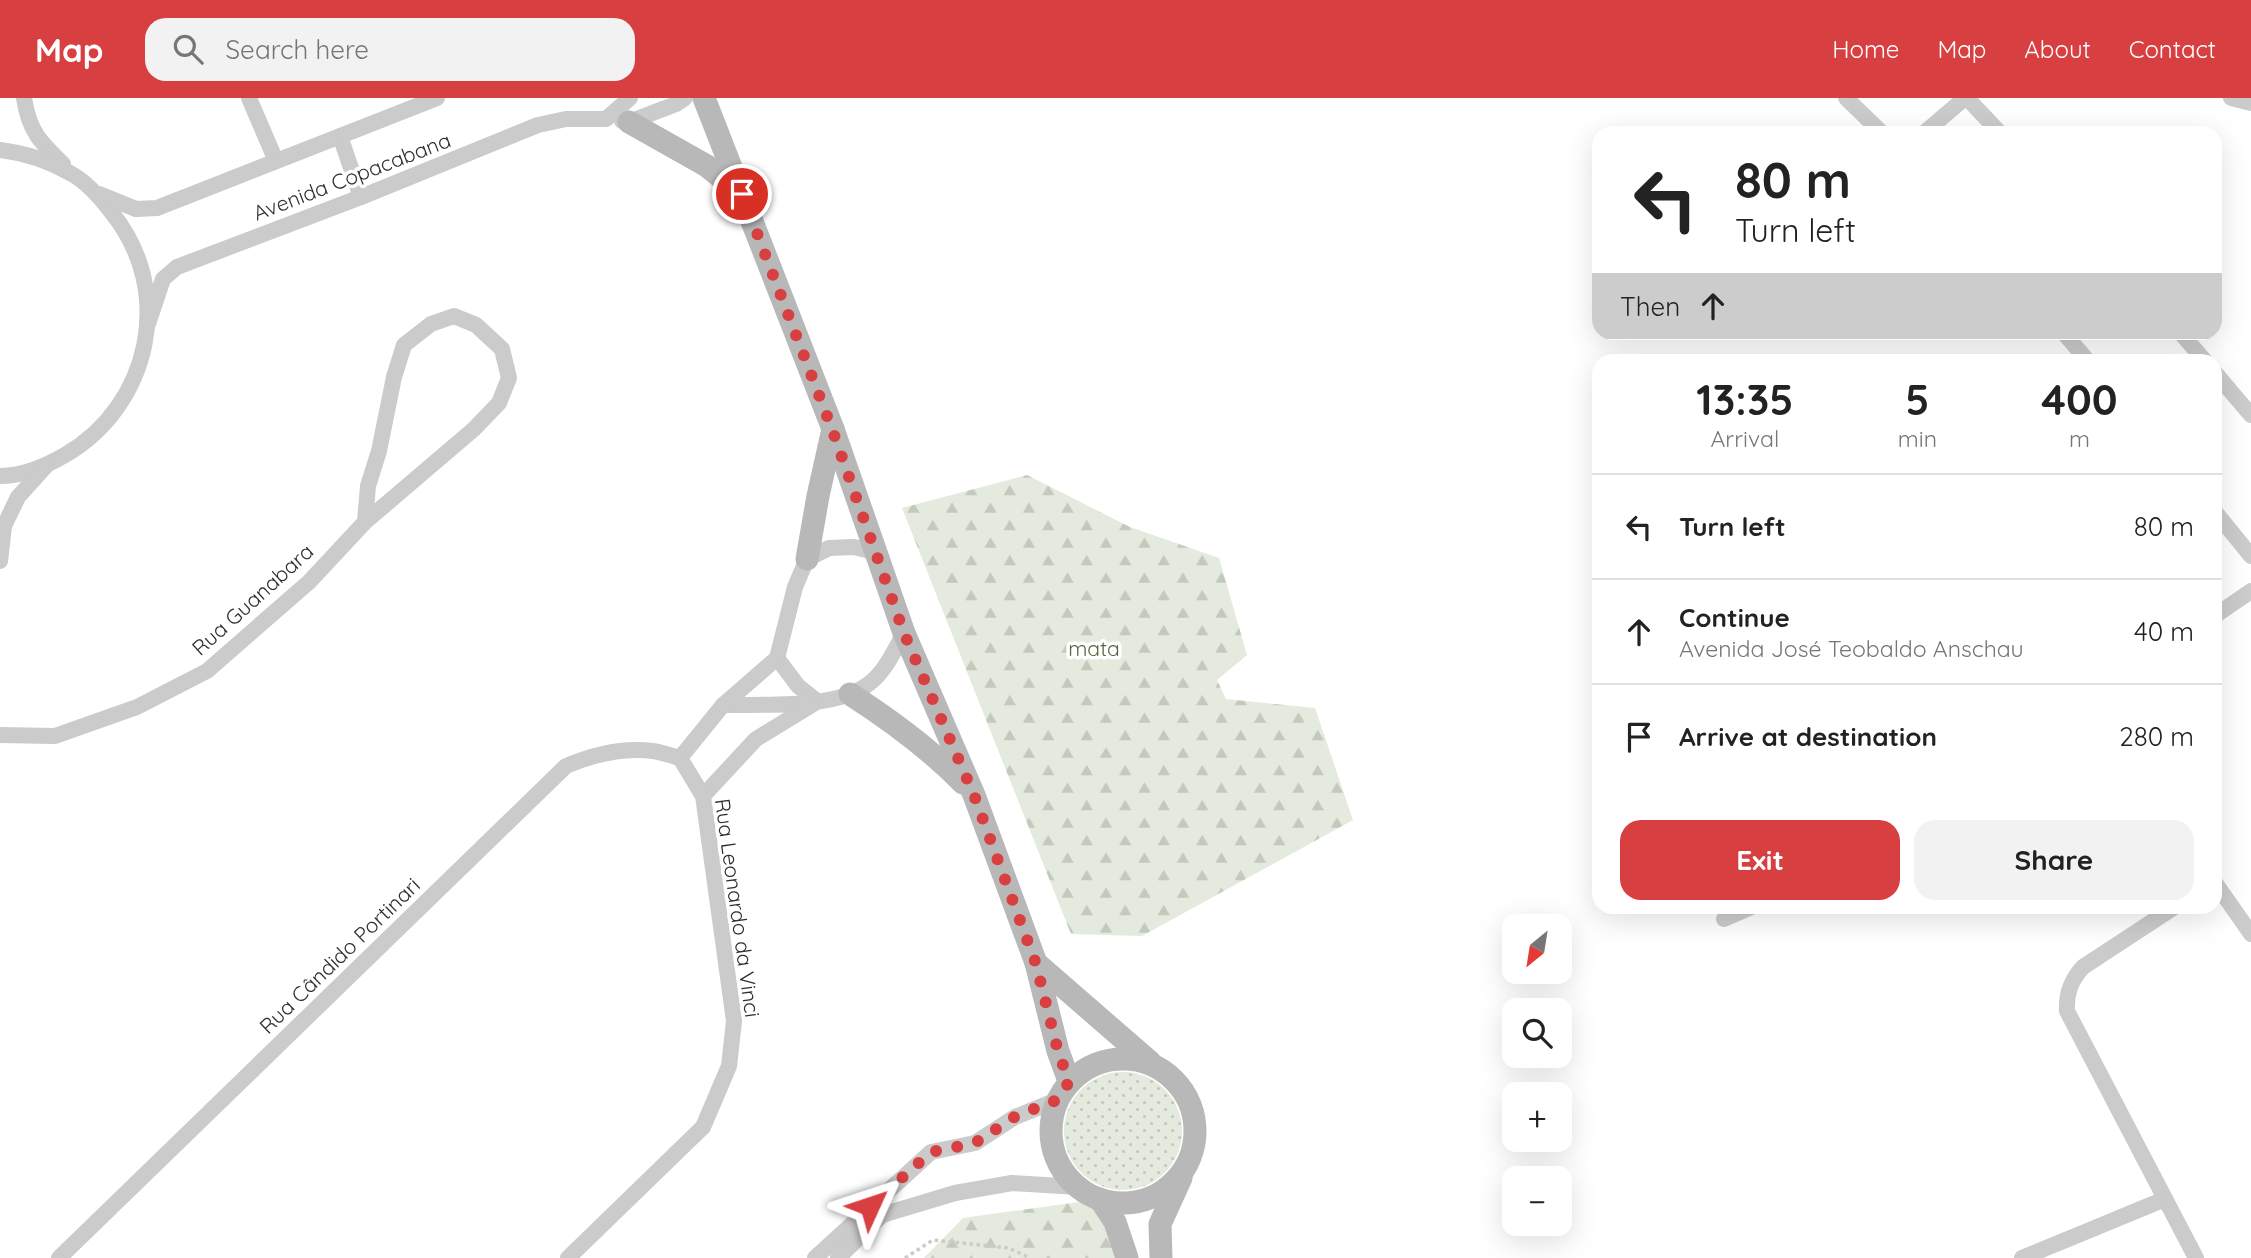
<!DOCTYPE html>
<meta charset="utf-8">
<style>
body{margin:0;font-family:Quicksand,sans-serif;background:#f2f2f2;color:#222;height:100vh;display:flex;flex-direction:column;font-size:26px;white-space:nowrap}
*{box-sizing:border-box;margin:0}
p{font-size:23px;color:#767676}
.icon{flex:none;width:38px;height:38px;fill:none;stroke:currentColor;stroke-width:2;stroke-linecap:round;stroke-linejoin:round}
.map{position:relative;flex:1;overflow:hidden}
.panel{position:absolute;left:1592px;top:256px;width:630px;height:560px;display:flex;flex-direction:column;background:#fff;border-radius:21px;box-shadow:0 7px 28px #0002}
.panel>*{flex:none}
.top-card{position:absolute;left:1592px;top:28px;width:630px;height:214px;border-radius:21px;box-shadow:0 7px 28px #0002;background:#fff;color:#222;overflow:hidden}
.needle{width:46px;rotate:210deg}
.buttons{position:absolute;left:1502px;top:816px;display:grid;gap:14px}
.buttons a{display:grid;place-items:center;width:70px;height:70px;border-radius:14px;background:#fff;box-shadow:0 7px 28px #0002;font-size:35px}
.pin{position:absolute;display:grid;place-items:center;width:60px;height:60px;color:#fff;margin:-30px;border:4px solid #fff;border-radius:50%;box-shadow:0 2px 7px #0007}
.me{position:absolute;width:77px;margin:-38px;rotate:48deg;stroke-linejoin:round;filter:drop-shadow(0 0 5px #0008)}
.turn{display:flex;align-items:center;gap:24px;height:147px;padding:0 28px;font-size:32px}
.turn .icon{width:91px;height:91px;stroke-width:2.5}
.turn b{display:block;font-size:49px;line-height:60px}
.then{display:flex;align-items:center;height:66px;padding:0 28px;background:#0003;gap:14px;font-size:26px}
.eta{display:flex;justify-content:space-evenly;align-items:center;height:119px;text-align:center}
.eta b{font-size:42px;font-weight:800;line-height:49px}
.action{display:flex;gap:14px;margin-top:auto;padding:14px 28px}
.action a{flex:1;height:80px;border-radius:21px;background:#d73f41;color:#fff;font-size:28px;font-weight:800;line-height:80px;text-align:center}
.action a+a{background:#f2f2f2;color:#222}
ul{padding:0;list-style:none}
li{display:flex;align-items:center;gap:21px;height:105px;padding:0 28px;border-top:2px solid #e0e0e0}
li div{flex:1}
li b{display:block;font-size:26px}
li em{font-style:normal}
header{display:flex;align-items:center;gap:42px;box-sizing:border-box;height:98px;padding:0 35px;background:#d73f41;color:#fff}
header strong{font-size:33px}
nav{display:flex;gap:38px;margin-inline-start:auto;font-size:24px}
.search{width:490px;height:63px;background:#f2f2f2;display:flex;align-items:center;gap:18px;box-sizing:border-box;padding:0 24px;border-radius:21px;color:#767676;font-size:26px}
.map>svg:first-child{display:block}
.forest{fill:url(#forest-firs)}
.park{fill:url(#park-dots)}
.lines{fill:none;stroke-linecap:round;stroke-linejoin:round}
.path{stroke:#cbcbcb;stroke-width:3.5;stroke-dasharray:3.5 3.5;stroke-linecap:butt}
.street{stroke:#cbcbcb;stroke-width:16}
.secondary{stroke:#b8b8b8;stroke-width:23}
.route{stroke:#d73f41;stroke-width:12;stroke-dasharray:0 21.6}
.labels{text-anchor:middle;stroke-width:7;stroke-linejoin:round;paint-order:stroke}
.street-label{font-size:21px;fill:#2e2e2e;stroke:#fff}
.park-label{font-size:21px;fill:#4f663f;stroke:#fff}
</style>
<header>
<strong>Map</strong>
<div class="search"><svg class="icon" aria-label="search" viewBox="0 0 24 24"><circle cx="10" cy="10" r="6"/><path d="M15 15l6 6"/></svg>Search here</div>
<nav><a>Home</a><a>Map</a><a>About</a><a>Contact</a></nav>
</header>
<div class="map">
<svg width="2251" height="1160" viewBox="0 0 2251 1160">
<defs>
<pattern id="forest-firs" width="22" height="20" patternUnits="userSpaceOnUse" patternTransform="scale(1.75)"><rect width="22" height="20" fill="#e4eadd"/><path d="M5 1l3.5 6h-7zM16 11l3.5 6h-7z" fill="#c4c9be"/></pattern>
<pattern id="park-dots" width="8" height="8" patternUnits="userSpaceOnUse" patternTransform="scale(1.75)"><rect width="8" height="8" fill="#e4eadd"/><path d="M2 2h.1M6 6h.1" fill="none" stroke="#c4c9be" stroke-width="1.8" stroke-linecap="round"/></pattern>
</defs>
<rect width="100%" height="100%" fill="#fff"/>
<g class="forest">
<path d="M1027,377L1130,429L1219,460L1247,557L1217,582L1226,601L1315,610L1353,722L1142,838L1071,836L902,410Z"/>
<path d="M1100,1101L1118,1160H924L963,1120Z"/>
</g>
<circle class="park" cx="1123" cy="1033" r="59"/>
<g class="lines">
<path class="path" d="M905,1160L933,1142L1009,1150L1030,1160"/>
<g class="street">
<path d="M24,0C29,33 40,44 63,66"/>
<path d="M249,0L276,63"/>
<path d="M1846,0L1882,35"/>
<path d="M1967,0L2000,35"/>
<path d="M2231,0L2251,5"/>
<path d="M622,23L629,24L676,6L685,0"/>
<path d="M1924,35L1965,0"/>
<path d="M340,38L361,99"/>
<path d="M0,52C25,55 47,62 70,75C87,84 100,99 112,115C175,193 151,307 65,357C46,368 23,378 0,378"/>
<path d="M99,96L136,111L157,110L437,0"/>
<path d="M148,226L163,181L177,169L361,99L538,27L566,21H606L630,0"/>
<path d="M2063,234L2087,262"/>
<path d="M2180,234L2204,262"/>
<path d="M2216,276L2251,317"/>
<path d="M2216,415L2251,458"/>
<path d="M0,463L4,428L18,399L46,368"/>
<path d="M2216,517L2251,493"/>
<path d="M777,560L798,588L817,603"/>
<path d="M723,607C764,606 838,612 871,584C886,572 895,551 904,535"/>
<path d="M0,637L55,638L137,609L207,573L309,484L365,424L474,331L499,305L509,280L502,251L476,227L454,218L431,226L404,247L394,279L379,353L368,388L365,424"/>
<path d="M680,660L723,607L777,560L795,489L807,461L829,450L854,449L878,455"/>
<path d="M703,698L756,641L815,605"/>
<path d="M2216,786L2251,836"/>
<path d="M2176,808L2083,869C2071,882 2066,895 2067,913L2196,1160"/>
<path d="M1724,821L1754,808"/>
<path d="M59,1160L566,668C592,657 624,649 653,653C662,654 671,658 680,660"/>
<path d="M568,1160L703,1029L729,968L734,923L703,698L680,660"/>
<path d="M815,1160L931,1054L975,1045L1015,1019L1057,1002"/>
<path d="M838,1160L882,1117L955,1095L1012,1085L1078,1089"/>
<path d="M2022,1160L2165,1101"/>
</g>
<g class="secondary">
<path d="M704,0L833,331L904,535L974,697L1036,865L1058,953L1069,983"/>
<path d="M629,24L707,68L739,94"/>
<path d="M807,461L818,398L833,331"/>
<path d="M850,596C892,623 929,650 963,685"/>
<path d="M1036,865L1150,964"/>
<circle cx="1123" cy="1033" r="72"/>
<path d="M1100,1101L1115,1124L1127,1160"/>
<path d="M1161,1160L1160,1126L1181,1080"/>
</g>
</g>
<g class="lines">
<path class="route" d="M742,96L832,331L904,535L974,697L1036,866L1058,953L1069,984L1057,1002L1016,1018L975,1045L931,1054L870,1108"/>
</g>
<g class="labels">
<g class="street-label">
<text transform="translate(352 79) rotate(-21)" y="7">Avenida Copacabana</text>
<text transform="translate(253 502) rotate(-42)" y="7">Rua Guanabara</text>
<text transform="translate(737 810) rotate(82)" y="7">Rua Leonardo da Vinci</text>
<text transform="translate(340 858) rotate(-44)" y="7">Rua Cândido Portinari</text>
</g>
<g class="park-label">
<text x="1094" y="558">mata</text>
</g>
</g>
</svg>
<div class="buttons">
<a><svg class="needle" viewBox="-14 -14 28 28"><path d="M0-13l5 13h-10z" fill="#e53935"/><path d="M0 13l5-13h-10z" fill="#767676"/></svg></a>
<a><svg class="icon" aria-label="search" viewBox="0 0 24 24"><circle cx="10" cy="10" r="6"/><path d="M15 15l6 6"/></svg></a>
<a>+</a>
<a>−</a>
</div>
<div class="pin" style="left:742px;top:96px;background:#d93025"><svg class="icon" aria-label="arrive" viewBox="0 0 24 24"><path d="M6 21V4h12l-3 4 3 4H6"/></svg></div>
<svg class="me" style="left:870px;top:1108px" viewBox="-20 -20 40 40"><path d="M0-17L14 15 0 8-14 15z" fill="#d73f41" stroke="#fff" stroke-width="4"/></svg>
<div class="top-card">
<div class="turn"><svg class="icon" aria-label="left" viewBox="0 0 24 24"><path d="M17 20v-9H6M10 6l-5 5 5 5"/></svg><div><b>80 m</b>Turn left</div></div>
<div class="then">Then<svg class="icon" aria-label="ahead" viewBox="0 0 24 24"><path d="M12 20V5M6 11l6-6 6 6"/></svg></div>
</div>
<section class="panel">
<div class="eta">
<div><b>13:35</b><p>Arrival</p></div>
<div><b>5</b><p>min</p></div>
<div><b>400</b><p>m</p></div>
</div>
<ul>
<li><svg class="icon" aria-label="left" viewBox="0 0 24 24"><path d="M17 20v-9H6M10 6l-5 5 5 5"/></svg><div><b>Turn left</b></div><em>80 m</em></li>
<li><svg class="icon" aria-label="ahead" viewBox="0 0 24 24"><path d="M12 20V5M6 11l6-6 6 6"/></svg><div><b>Continue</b><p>Avenida José Teobaldo Anschau</p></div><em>40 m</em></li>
<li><svg class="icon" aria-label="arrive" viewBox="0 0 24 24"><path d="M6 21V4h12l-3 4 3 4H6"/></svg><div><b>Arrive at destination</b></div><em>280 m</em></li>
</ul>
<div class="action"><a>Exit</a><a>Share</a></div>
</section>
</div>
